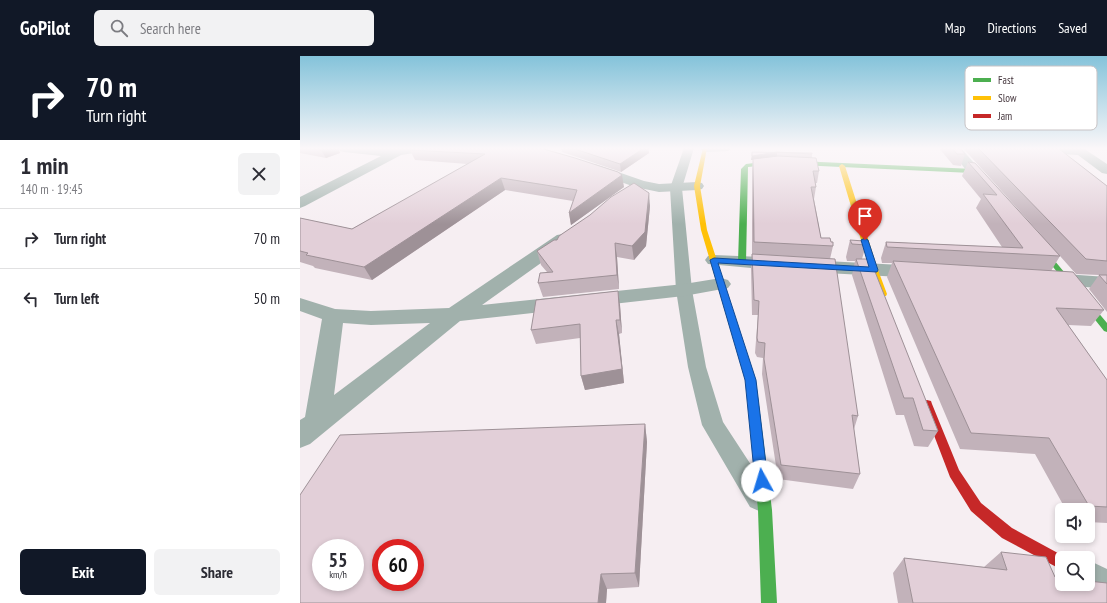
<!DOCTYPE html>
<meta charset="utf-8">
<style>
body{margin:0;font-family:"PT Sans Narrow",sans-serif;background:#f2f2f3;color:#2b2b33;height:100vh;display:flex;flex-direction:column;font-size:15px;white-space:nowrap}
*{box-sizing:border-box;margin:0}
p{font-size:13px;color:#7c7c81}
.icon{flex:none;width:22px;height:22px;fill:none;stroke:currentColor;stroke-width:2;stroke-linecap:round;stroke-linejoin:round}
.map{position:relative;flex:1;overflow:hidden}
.side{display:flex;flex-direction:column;background:#fff;width:300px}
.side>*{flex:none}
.hud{background:#111827;color:#fff;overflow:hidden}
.buttons{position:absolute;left:755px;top:447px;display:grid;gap:8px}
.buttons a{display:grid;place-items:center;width:40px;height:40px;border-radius:6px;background:#fff;box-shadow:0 2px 6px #0003;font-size:20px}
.speed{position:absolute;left:12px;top:483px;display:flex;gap:8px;font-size:20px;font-weight:700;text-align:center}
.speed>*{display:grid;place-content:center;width:52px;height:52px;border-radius:50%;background:#fff;box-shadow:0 2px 6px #0003;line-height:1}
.speed small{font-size:10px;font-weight:400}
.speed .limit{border:6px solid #d22;background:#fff;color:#111}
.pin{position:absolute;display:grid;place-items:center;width:34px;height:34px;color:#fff;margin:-41px -17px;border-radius:50% 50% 50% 0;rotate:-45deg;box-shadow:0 0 4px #0007}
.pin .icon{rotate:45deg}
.me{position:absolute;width:44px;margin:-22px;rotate:354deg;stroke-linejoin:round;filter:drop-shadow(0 0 3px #0008)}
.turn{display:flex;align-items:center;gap:14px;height:84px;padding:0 20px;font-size:18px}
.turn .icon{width:52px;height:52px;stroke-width:2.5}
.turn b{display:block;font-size:28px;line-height:34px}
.round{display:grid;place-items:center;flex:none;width:42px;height:42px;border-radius:6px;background:#f2f2f3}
.summary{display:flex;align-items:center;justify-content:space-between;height:68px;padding:0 20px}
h1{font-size:24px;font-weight:700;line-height:30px}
.action{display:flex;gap:8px;margin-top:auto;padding:8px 20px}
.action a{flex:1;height:46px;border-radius:6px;background:#111827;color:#fff;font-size:16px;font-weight:700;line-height:46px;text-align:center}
.action a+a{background:#f2f2f3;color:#2b2b33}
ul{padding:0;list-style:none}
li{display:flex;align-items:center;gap:12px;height:60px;padding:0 20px;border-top:1px solid #e1e1e2}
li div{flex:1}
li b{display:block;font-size:15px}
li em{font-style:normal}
header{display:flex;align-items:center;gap:24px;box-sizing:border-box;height:56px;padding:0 20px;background:#111827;color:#fff}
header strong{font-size:19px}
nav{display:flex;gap:22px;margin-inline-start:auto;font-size:14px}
.search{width:280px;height:36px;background:#f2f2f3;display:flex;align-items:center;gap:10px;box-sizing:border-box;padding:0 14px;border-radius:6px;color:#7c7c81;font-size:15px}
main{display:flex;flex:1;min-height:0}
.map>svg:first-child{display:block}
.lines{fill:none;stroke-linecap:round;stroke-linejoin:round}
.lane{fill:#a1b1ac;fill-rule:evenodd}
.street{fill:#a1b1ac;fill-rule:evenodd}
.fast{fill:#4caf50;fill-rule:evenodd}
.slow{fill:#ffc107;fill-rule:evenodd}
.jam{fill:#c62828;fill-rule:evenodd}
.wall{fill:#c2b2ba}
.shaded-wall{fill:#9e9197}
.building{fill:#e2cfd8;stroke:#9e9197;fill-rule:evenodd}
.route{fill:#1a73e8;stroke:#114b97}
.key{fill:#fff;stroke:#c8c3c5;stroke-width:1}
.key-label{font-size:11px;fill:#46373e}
</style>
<header>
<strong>GoPilot</strong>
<div class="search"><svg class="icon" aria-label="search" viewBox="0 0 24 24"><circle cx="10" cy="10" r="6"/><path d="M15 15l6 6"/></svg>Search here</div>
<nav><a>Map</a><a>Directions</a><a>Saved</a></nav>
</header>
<main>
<section class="side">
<div class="hud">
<div class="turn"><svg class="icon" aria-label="right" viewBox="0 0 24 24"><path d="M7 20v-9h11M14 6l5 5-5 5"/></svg><div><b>70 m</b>Turn right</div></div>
</div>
<div class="summary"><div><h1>1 min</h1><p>140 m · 19:45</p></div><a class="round"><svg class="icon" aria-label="close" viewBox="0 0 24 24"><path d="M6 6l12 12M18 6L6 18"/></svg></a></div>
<ul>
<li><svg class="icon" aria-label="right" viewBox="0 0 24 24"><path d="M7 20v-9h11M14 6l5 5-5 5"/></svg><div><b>Turn right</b></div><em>70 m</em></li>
<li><svg class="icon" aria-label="left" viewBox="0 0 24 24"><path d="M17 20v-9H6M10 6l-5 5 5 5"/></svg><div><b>Turn left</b></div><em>50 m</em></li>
</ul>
<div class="action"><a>Exit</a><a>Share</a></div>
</section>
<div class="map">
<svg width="807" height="547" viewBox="0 0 807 547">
<rect width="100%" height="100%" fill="#f6eef2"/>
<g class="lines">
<g class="lane">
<path d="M384,92H394L382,132L392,234L406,311L423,366L468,435L471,443L468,451L459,455L450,451L402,369L388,311L376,234L370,132Z"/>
<path d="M401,92H433L428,95L405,96L402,95Z"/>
</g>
<g class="street">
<path d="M38,92H129L127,95L101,99L5,150L0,152V141L81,100L44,96L40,95Z"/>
<path d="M649,92H661L681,115L679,118H669Z"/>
<path d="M721,92H783L807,108V118L802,117L778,99L727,96L723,95Z"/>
<path d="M295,108L344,125L359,128L397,126L402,127L404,130L402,133L397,134L359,136L335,131L290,115L288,112L290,109Z"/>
<path d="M263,178L269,179L272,183L269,187L182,249L384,228L421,222L428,224L431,228L428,232L384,240L160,265L10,388L0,392V364L5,361L22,263L0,255V242L35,253L71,255L149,252L257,179ZM43,267L71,269L130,267L34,339Z"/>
<path d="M414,199L462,201L468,203L471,207L468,211L462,213L408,208L405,204L408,200Z"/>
<path d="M507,204L620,210L627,212L629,216L627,220L620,222L507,216L500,214L498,210L500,206Z"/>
<path d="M750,217L807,221V233L743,227L740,223L743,219Z"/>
<path d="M788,504L807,513V547H800L775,535L773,528H788Z"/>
</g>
<g class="fast">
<path d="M477,104L674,113L690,130L685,131L672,117L477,108L448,111L446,206L442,208H439L438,206L441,113L446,108Z"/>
<path d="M736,184L738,185L807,267V276L804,275L734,187L732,186Z"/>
<path d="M445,302L448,304L450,306L456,325L472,454L477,547H461L458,454L446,325L440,306L442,304Z"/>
</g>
<g class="slow">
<path d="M403,92H407L400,130L407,174L450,306L448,308H442L440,306L401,174L394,130Z"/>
<path d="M542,108L545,110L578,214L587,238L586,240H580L579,238L570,214L539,110Z"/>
</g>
<path class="jam" d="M627,344L631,345L632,348L659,414L681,447L712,472L767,502H762V514L702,482L671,455L650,421L622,348L623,345Z"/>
</g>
<g class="wall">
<path d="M0,92H38L40,97L26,102L0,97Z"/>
<path d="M240,92L324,131L271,169L269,157L273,145L205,134L72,224L15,212L13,210L0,206V162L52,173L168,108L115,104L110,94Z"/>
<path d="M261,92H348L349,97L321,116L262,96Z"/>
<path d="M639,92H660L665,98L661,110L653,109Z"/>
<path d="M663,92H758L807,130V256L789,233L799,219L776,218L760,200L751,215L804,254L791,270L768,269L807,324V467L788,466V454H766L735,398L660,393L587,221L592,207H582L581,202L586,186L702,191L676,152L681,143L662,120L668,106L743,181Z"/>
<path d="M452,96L512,97V102L519,115L517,127H515L516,131L514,143L521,182L531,186L533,190L530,203L558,360L554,373L560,418L553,433L478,423L462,318L463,302L457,301L455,297L458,259H452L451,212L452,198V114L453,104H451Z"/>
<path d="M350,150L346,190L334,204L317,201L319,233L243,241L238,227L247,216L241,209L237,195L257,184Z"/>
<path d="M550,184L566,189L562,203L638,375L628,391L614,390L604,359H596L552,219L555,205H547L546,201Z"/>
<path d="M320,249L322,277L319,278L324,327L285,334L281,320L280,282L236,288L231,274Z"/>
<path d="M345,368L347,386L339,531L307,533L306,547H0Z"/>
<path d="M701,496L755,521L807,547H598L593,517L604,502L684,511Z"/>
</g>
<g class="shaded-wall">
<path d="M28,92H38L40,97L26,102L21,94Z"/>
<path d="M344,92H348L349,97L321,116L320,108Z"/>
<path d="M477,96V101L451,104L452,100Z"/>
<path d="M322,119L324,131L271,169L269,157Z"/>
<path d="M201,122L205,134L72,224L64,211Z"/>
<path d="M349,137L350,150L346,190L334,204L332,190Z"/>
<path d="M315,187L317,201L319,233L317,219Z"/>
<path d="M318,235L320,249L322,277L320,264Z"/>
<path d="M316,264L319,278L324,327L285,334L281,320Z"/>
<path d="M345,368L347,386L339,531L335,517Z"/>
<path d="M301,518L307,533L306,547H298Z"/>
</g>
<g class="building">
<path d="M9,92H28L21,94Z"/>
<path d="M113,92H240L275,102L318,116L322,119L269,157L277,134L201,122L64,211L6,199L8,197L0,195V162L52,173L185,98L110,94Z"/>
<path d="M272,92H344L320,108Z"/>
<path d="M652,92H660L665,98H657Z"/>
<path d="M678,92H758L807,130V205L786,203Z"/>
<path d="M452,96L512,97V98L477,96L452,100Z"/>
<path d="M478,100L516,102L519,115H513L516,131H511L521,182H530L531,186H533V190L454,186L453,103Z"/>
<path d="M668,106L675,107L760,200L587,191L586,186L723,192L683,138L697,139Z"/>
<path d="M334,127L349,137L345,176L332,190L315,187L317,219L238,227L240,217L253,216L237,195L254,184H257L259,180L290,159L311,141Z"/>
<path d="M550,184L564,185L566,189L552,188Z"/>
<path d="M452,198L535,203L558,360L552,359L560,418L481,409L464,303L465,287L458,286L457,282L459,245L454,244Z"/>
<path d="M556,203H570L638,375L623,374L613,342H604Z"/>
<path d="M593,205L773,216L804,254L756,252L807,324V451L789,450L749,382L671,377Z"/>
<path d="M799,219H807V228Z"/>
<path d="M318,235L320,264H316L322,313L281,320L280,268L231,274L236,244Z"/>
<path d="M345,368L335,517L301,518L298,547H0V439L40,379ZM21,492H55V526H21ZM81,492H115V526H81Z"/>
<path d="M701,496L746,501L755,521L762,522V528H788V525L807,527V547H613L604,502L707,514Z"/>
</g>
<linearGradient id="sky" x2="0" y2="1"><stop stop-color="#84c3da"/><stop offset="0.55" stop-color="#fbf7f9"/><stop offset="1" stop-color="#fbf7f9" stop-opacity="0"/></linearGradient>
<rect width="807" height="168" fill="url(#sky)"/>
<path class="route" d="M565,182L568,184L578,214L577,216L418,207L456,324L468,425L466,429L462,431L457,429L455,425L445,324L410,204L414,202L569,211L561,184Z"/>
<rect x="665" y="10" width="132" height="64" rx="6" class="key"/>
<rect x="673" y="22" width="18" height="4" fill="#4caf50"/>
<rect x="673" y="40" width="18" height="4" fill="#ffc107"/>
<rect x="673" y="58" width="18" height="4" fill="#c62828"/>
<g class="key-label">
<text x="698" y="28">Fast</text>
<text x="698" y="46">Slow</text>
<text x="698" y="64">Jam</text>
</g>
</svg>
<div class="buttons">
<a><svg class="icon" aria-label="sound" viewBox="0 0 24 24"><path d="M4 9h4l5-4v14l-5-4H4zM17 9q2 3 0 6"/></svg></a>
<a><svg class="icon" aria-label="search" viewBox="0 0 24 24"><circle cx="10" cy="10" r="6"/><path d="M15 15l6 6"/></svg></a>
</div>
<div class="speed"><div>55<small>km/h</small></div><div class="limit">60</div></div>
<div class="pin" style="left:565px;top:184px;background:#d93025"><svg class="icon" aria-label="arrive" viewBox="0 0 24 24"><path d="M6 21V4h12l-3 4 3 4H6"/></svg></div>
<svg class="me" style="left:462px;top:425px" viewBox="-20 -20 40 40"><circle r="19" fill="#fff"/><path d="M0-13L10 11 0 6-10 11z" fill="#1a73e8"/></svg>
</div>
</main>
